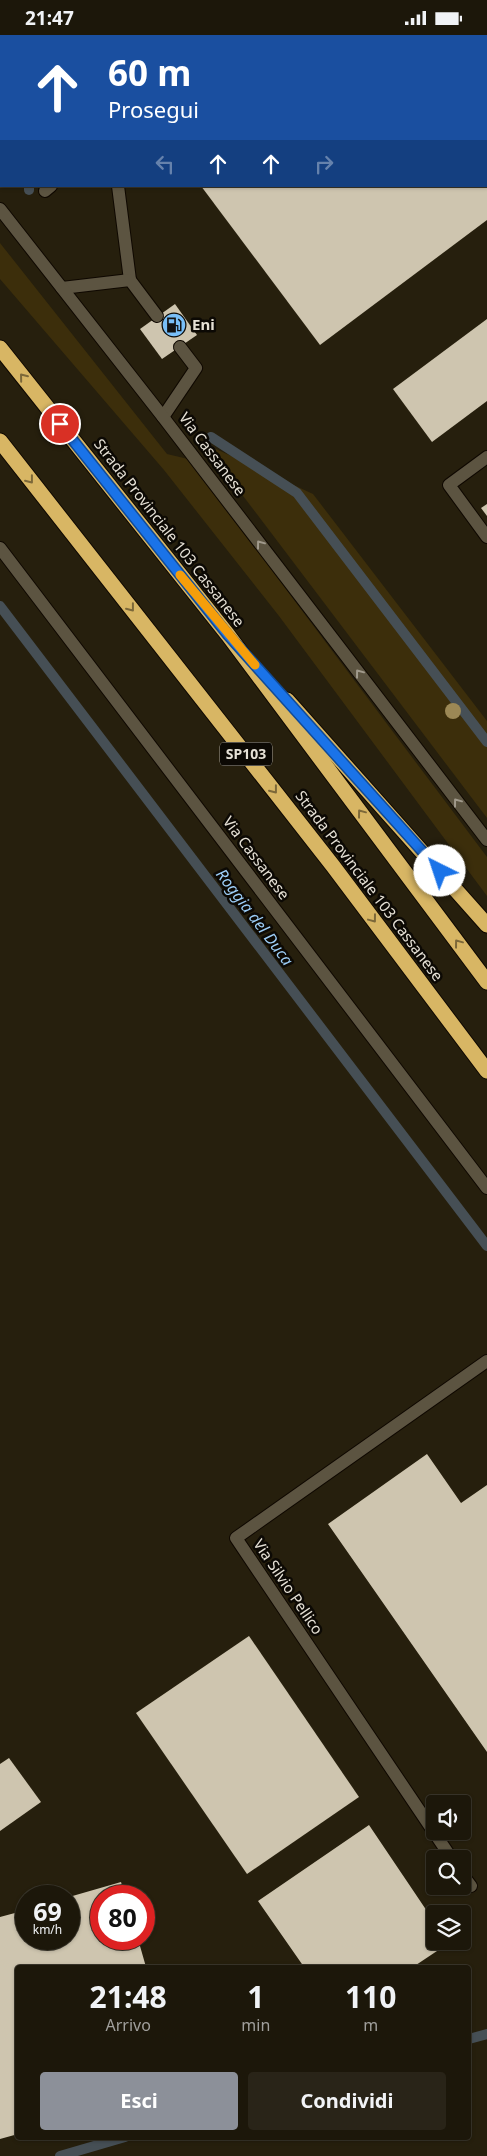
<!DOCTYPE html>
<html lang="it">
<style>
body{margin:0;font-family:"Noto Sans",sans-serif;background:#292418;color:#f1f3f6;height:100vh;display:flex;flex-direction:column;font-size:19px;white-space:nowrap}
*{box-sizing:border-box;margin:0}
p{font-size:16px;color:#a09f9c}
.icon{flex:none;width:28px;height:28px;fill:none;stroke:currentColor;stroke-width:2;stroke-linecap:round;stroke-linejoin:round}
.map{position:relative;flex:1;overflow:hidden}
.sheet{position:absolute;left:15px;top:1930px;width:456px;height:175px;display:flex;flex-direction:column;background:#1c170a;border-radius:5px;box-shadow:0 1px 4px #0004,0 0 0 1px #3a362b}
.sheet>*{flex:none}
.top-card{position:absolute;left:0px;top:0px;width:488px;height:152px;box-shadow:0 1px 4px #0004,0 0 0 1px #3a362b;background:#1a4fa0;color:#fff;overflow:hidden}
.buttons{position:absolute;left:426px;top:1760px;display:grid;gap:10px}
.buttons a{display:grid;place-items:center;width:45px;height:45px;border-radius:5px;background:#1c170a;box-shadow:0 1px 4px #0004,0 0 0 1px #3a362b;font-size:25px}
.speed{position:absolute;left:15px;top:1850px;display:flex;gap:10px;font-size:25px;font-weight:700;text-align:center}
.speed>*{display:grid;place-content:center;width:65px;height:65px;border-radius:50%;background:#1c170a;box-shadow:0 1px 4px #0004,0 0 0 1px #3a362b;line-height:1}
.speed small{font-size:12px;font-weight:400}
.speed .limit{border:8px solid #d22;background:#fff;color:#111}
.pin{position:absolute;display:grid;place-items:center;width:42px;height:42px;color:#fff;margin:-21px;border:2px solid #fff;border-radius:50%;box-shadow:0 1px 5px #0007}
.me{position:absolute;width:55px;margin:-28px;rotate:319deg;stroke-linejoin:round;filter:drop-shadow(0 0 4px #0008)}
.turn{display:flex;align-items:center;gap:18px;height:105px;padding:0 25px;font-size:22px}
.turn .icon{width:65px;height:65px;stroke-width:2.5}
.turn b{display:block;font-size:35px;line-height:42px}
.lanes{display:flex;align-items:center;height:48px;padding:0 25px;background:#0003;justify-content:center;gap:25px;direction:ltr}
.lanes .off{opacity:.35}
.eta{display:flex;justify-content:space-evenly;align-items:center;height:85px;text-align:center}
.eta b{font-size:30px;font-weight:700;line-height:35px}
.cta{display:flex;gap:10px;margin-top:auto;padding:10px 25px}
.cta a{flex:1;height:58px;border-radius:5px;background:#8c9099;color:#fff;font-size:20px;font-weight:700;line-height:58px;text-align:center}
.cta a+a{background:#292418;color:#f1f3f6}
.status{display:flex;justify-content:space-between;align-items:center;height:35px;padding:0 25px;background:#1c170a;direction:ltr}
.status svg{height:14px;fill:currentColor}
.map>svg:first-child{display:block}
.green{fill:#3c2e0b}
.lines{fill:none;stroke-linecap:round;stroke-linejoin:round}
.stream{stroke:#464f55;stroke-width:10}
.building{fill:#cec5af}
.lane-casing{stroke:#0f0800;stroke-width:14}
.street-casing{stroke:#0f0800;stroke-width:14}
.highway-casing{stroke:#0f0800;stroke-width:17}
.lane{stroke:#5c5441;stroke-width:12}
.street{stroke:#5c5441;stroke-width:12}
.highway{stroke:#d8b664;stroke-width:15}
.tree{fill:#9c8855}
.oneway{stroke:#7c6839}
.oneway2{stroke:#a19a8c}
.route-casing{stroke:#114b97;stroke-width:12}
.route{stroke:#1a73e8;stroke-width:9}
.slow{stroke:#f59e0b;stroke-width:9}
.labels{text-anchor:middle;stroke-width:5;stroke-linejoin:round;paint-order:stroke}
.shield{fill:#0c0904;stroke:#a5a097;stroke-width:1}
.shield-label{font-size:14px;font-weight:bold;fill:#e6e1d6}
.poi-label{font-size:15px;font-weight:bold;fill:#e6e1d6;stroke:#0c0904;text-anchor:start}
.street-label{font-size:15px;fill:#e6e1d6;stroke:#0c0904}
.water-label{font-size:16px;font-style:italic;fill:#9dcef7;stroke:#0c0904}
</style>
<div class="status"><b>21:47</b><svg viewBox="0 0 49 12"><path d="M0 12V9h3v3zM5 12V6h3v6zM10 12V3h3v9zM15 12V0h3v12zM26 1h20v11H26zM47 4h2v5h-2z"/></svg></div>
<div class="map">
<svg width="487" height="2121" viewBox="0 0 487 2121">
<rect width="100%" height="100%" fill="#261f0d"/>
<g class="green">
<path d="M6,0H208L7,1Z"/>
<path d="M0,208L167,419L188,424L487,822V861L279,581L164,435L0,244Z"/>
<path d="M203,408L313,459L487,686V783Z"/>
</g>
<g class="lines">
<g class="stream">
<path d="M0,1L1,3"/>
<path d="M29,151V155"/>
<path d="M211,402L297,458L487,707"/>
<path d="M0,571L487,1211"/>
<path d="M469,2004L487,1999"/>
<path d="M60,2121L125,2102"/>
</g>
</g>
<g class="building">
<path d="M201,151H487V185L320,310Z"/>
<path d="M175,269L197,300L162,324L140,294Z"/>
<path d="M487,284V366L432,407L393,354Z"/>
<path d="M487,469V481L481,473Z"/>
<path d="M427,1419L461,1468L487,1450V1717L328,1489Z"/>
<path d="M249,1601L359,1762L247,1839L136,1678Z"/>
<path d="M9,1723L41,1767L0,1796V1729Z"/>
<path d="M369,1790L435,1888V1906L449,1908L413,1932H304L258,1866Z"/>
<path d="M121,1847L125,1861H101V1904H138L146,1932H18V2099L0,2104V1882L26,1875V1904H69V1862Z"/>
</g>
<g class="lines">
<g class="lane-casing">
<g id="lane">
<path d="M254,1L256,0"/>
<path d="M118,151L130,245"/>
<path d="M45,156L51,151"/>
<path d="M62,253L130,245L157,281"/>
<path d="M163,382L196,333L180,312"/>
<path d="M487,422L449,450L487,502"/>
</g>
</g>
<g class="street-casing">
<g id="street">
<path d="M0,174L163,382L487,805"/>
<path d="M0,513L487,1153"/>
<path d="M452,1824L236,1503L487,1326"/>
<path d="M462,1839L471,1851"/>
</g>
</g>
<g class="highway-casing">
<g id="highway">
<path d="M0,313L228,600L487,947"/>
<path d="M0,406L333,831L487,1036"/>
<path d="M287,665L487,890"/>
</g>
</g>
<use href="#lane" class="lane"/>
<use href="#street" class="street"/>
<use href="#highway" class="highway"/>
</g>
<circle class="tree" cx="453" cy="676" r="8"/>
<defs><path id="oneway-chevron" d="M-2-3.5L2.5 0L-2 3.5" fill="none" stroke-width="1.6" stroke-linecap="round" stroke-linejoin="round" transform="scale(1.25)"/></defs>
<g class="oneway">
<use href="#oneway-chevron" transform="translate(23 342) rotate(-129)"/>
<use href="#oneway-chevron" transform="translate(30 445) rotate(52)"/>
<use href="#oneway-chevron" transform="translate(131 573) rotate(52)"/>
<use href="#oneway-chevron" transform="translate(274 755) rotate(52)"/>
<use href="#oneway-chevron" transform="translate(361 778) rotate(-127)"/>
<use href="#oneway-chevron" transform="translate(373 884) rotate(53)"/>
<use href="#oneway-chevron" transform="translate(458 908) rotate(-127)"/>
</g>
<g class="oneway2">
<use href="#oneway-chevron" transform="translate(260 509) rotate(-127)"/>
<use href="#oneway-chevron" transform="translate(359 638) rotate(-127)"/>
<use href="#oneway-chevron" transform="translate(457 767) rotate(-127)"/>
</g>
<g class="lines">
<g class="route-casing">
<path id="route" d="M60,389L228,600L440,836"/>
</g>
<use href="#route" class="route"/>
<path class="slow" d="M180,540L255,630"/>
</g>
<defs>
<g id="fuel-disc" transform="scale(1.25)"><circle r="9.5" fill="#79bff8" stroke="#0c0904"/><path d="M-5.5-6h7V0h2V4h1.3V-2.5L3-4.5l.8-.8L6-3V5H2.5V1h-1V6h-7ZM-4.2-4.7v3.2H.2V-4.7Z" fill="#111"/></g>
</defs>
<g fill-rule="evenodd">
<use href="#fuel-disc" x="174" y="290"/>
</g>
<g class="labels">
<rect class="shield" x="220" y="707.5" width="52" height="23" rx="4"/>
<g class="shield-label">
<text x="246" y="724">SP103</text>
</g>
<g class="poi-label">
<text x="192" y="295">Eni</text>
</g>
<g class="street-label">
<text transform="translate(212 419) rotate(53)" y="5">Via Cassanese</text>
<text transform="translate(169 498) rotate(52)" y="5">Strada Provinciale 103 Cassanese</text>
<text transform="translate(256 823) rotate(53)" y="5">Via Cassanese</text>
<text transform="translate(369 851) rotate(53)" y="5">Strada Provinciale 103 Cassanese</text>
<text transform="translate(288 1552) rotate(56)" y="5">Via Silvio Pellico</text>
</g>
<g class="water-label">
<text transform="translate(255 882) rotate(53)" y="6">Roggia del Duca</text>
</g>
</g>
</svg>
<div class="buttons">
<a><svg class="icon" aria-label="sound" viewBox="0 0 24 24"><path d="M4 9h4l5-4v14l-5-4H4zM17 9q2 3 0 6"/></svg></a>
<a><svg class="icon" aria-label="search" viewBox="0 0 24 24"><circle cx="10" cy="10" r="6"/><path d="M15 15l6 6"/></svg></a>
<a><svg class="icon" aria-label="layers" viewBox="0 0 24 24"><path d="M12 4l9 5-9 5-9-5zM3 14l9 5 9-5"/></svg></a>
</div>
<div class="speed"><div>69<small>km/h</small></div><div class="limit">80</div></div>
<div class="pin" style="left:60px;top:389px;background:#d93025"><svg class="icon" aria-label="arrive" viewBox="0 0 24 24"><path d="M6 21V4h12l-3 4 3 4H6"/></svg></div>
<svg class="me" style="left:440px;top:836px" viewBox="-20 -20 40 40"><circle r="19" fill="#fff"/><path d="M0-13L10 11 0 6-10 11z" fill="#1a73e8"/></svg>
<div class="top-card">
<div class="turn"><svg class="icon" aria-label="ahead" viewBox="0 0 24 24"><path d="M12 20V5M6 11l6-6 6 6"/></svg><div><b>60 m</b>Prosegui</div></div>
<div class="lanes"><svg class="icon off" aria-label="left" viewBox="0 0 24 24"><path d="M17 20v-9H6M10 6l-5 5 5 5"/></svg><svg class="icon" aria-label="ahead" viewBox="0 0 24 24"><path d="M12 20V5M6 11l6-6 6 6"/></svg><svg class="icon" aria-label="ahead" viewBox="0 0 24 24"><path d="M12 20V5M6 11l6-6 6 6"/></svg><svg class="icon off" aria-label="right" viewBox="0 0 24 24"><path d="M7 20v-9h11M14 6l5 5-5 5"/></svg></div>
</div>
<section class="sheet">
<div class="eta">
<div><b>21:48</b><p>Arrivo</p></div>
<div><b>1</b><p>min</p></div>
<div><b>110</b><p>m</p></div>
</div>
<div class="cta"><a>Esci</a><a>Condividi</a></div>
</section>
</div>
